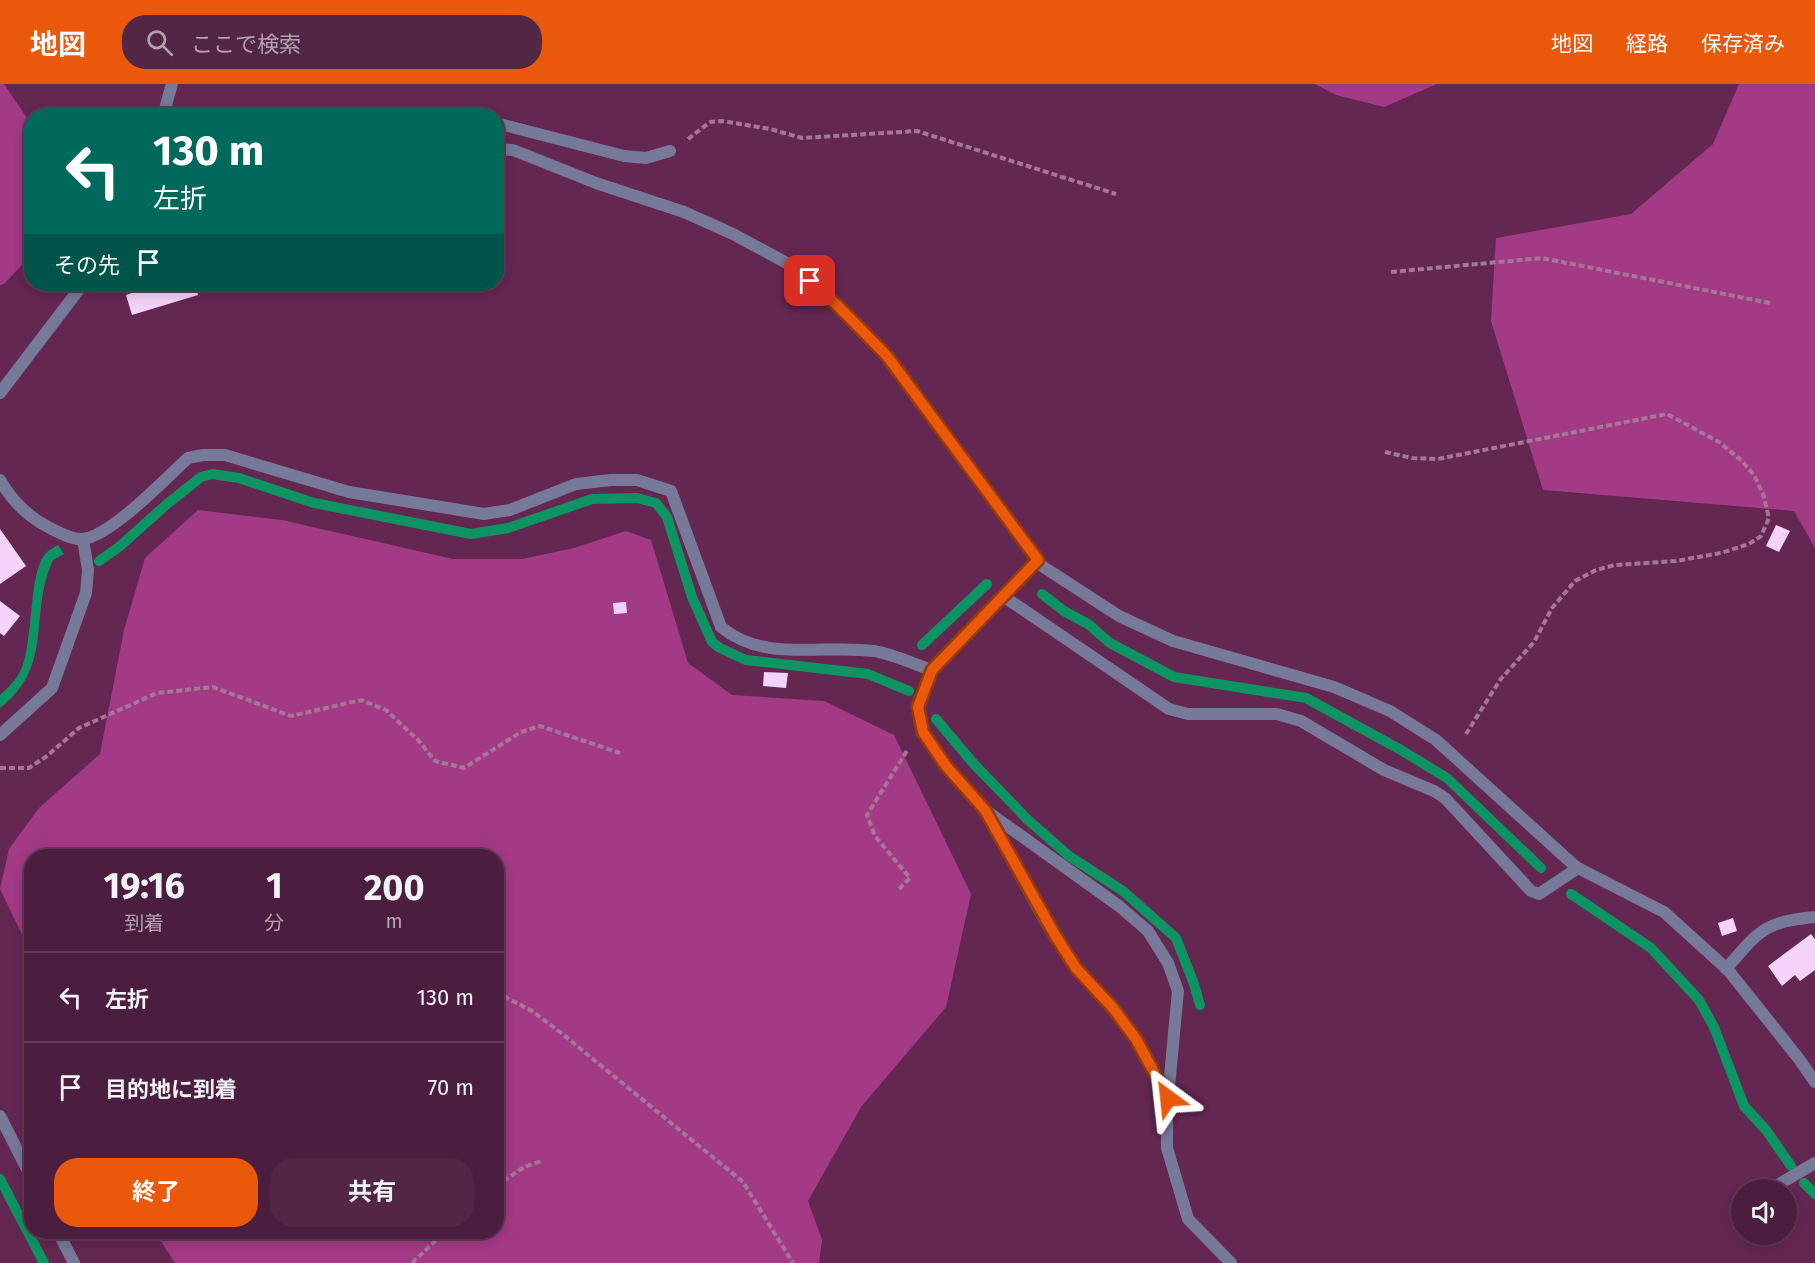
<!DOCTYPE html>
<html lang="ja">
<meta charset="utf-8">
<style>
body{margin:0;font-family:"Fira Sans","Noto Sans JP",sans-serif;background:#522645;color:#f1f3f6;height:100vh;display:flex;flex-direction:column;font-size:22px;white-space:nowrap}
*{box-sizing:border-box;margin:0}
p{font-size:20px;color:#b2a2b0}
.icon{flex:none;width:33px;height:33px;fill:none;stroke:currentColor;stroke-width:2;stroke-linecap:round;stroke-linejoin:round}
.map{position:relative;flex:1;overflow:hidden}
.panel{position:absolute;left:24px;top:765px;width:480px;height:390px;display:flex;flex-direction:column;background:#4b1d3e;border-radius:24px;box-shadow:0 3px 15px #0003,0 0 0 2px #623b58}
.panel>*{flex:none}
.banner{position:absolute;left:24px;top:24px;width:480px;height:183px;border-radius:24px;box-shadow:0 3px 15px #0003,0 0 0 2px #623b58;background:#00695c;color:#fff;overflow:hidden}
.tools{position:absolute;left:1731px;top:1095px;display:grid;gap:12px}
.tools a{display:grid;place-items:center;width:66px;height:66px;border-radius:50%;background:#4b1d3e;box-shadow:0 3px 15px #0003,0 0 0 2px #623b58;font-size:30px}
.pin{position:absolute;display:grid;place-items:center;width:51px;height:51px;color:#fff;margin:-26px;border-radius:12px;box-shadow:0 3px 9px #0006}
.me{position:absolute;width:66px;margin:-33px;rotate:330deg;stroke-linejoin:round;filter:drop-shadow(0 0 4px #0008)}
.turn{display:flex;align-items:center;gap:21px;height:126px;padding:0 30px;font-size:27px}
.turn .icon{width:78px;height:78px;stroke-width:2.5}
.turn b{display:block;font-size:42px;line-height:51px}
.then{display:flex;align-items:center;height:57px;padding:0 30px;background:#0003;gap:12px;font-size:22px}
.eta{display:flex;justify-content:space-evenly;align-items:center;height:102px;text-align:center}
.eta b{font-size:36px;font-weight:700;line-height:42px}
.button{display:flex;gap:12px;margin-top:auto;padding:12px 30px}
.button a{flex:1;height:69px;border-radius:24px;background:#ea580c;color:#fff;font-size:24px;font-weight:700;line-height:69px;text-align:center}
.button a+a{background:#522645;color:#f1f3f6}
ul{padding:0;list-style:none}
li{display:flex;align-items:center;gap:18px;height:90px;padding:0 30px;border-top:2px solid #623b58}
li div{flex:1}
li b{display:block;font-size:22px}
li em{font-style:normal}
header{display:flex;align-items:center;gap:36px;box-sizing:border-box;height:84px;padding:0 30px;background:#ea580c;color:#fff}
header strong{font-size:28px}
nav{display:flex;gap:33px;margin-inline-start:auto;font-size:21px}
.search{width:420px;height:54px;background:#522645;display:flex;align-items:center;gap:15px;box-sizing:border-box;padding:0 21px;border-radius:24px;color:#b2a2b0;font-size:22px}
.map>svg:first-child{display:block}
.forest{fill:#a33a85}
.water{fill:#0d9463}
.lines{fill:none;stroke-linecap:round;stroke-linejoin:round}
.stream{stroke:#0d9463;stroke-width:10}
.building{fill:#f3d3fa}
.path{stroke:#a47796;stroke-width:4;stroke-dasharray:6 3;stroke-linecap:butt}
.street{stroke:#767998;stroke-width:12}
.route-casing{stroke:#983908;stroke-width:15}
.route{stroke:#ea580c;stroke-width:10}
</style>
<header>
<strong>地図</strong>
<div class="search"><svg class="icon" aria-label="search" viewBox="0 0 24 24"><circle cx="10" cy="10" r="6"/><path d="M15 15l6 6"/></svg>ここで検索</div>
<nav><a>地図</a><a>経路</a><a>保存済み</a></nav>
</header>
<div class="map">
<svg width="1815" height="1179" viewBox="0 0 1815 1179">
<rect width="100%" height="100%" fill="#642752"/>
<g class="forest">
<path d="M0,0H4L31,40L32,170L4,200L0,201Z"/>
<path d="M1315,0H1437L1384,23L1336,11Z"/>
<path d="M1739,0H1815V464L1794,427L1543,406L1491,237L1496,154L1631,130L1713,60Z"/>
<path d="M198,426L282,436L453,475H522L574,464L626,447L651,456L688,579L732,611L824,617L894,651L971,810L946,923L861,1023L808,1117L822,1156L819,1179H175L155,1148H496V772H32L31,869L0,805L9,765L39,724L100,670L124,546L145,474Z"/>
</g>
<path class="water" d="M58,461L64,470L53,476C28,530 55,582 0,624V611C8,604 16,596 21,586C34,557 28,489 46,469C49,466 54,463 58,461Z"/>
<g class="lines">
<g class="stream">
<path d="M99,477L119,463L167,420L201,393L212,390L239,394L314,419L471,450L508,444L592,415L637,414L656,419L667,433L692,513L712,558L720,564L746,576L868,590L909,607"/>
<path d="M1042,510L1064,527L1088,540L1110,559L1174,593L1306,614L1401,666L1447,694L1541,784"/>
<path d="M922,561L987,500"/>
<path d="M936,635L973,679L1028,736L1069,772L1123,807L1176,854L1194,900L1200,921"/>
<path d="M1571,810L1651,864L1699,916L1714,943L1744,1022L1766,1046L1791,1082"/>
<path d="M0,1095L44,1179"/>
<path d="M1804,1099L1815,1110"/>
</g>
</g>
<g class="building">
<path d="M142,200H195L198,211L132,231L126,211L144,205Z"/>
<path d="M1776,441L1790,447L1779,468L1766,462Z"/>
<path d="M0,445L26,482L0,500Z"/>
<path d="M0,517L20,532L4,552L0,549Z"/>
<path d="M626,518L627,529L614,530L613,519Z"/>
<path d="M764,588L788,589L786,604L763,602Z"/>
<path d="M1733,834L1737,847L1722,852L1718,839Z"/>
<path d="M1811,850L1815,855V886L1800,897L1795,891L1782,902L1768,882Z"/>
</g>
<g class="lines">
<g class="path">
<path d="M688,55L710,38L722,37L770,45L802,54L917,47L1116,110"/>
<path d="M1391,188L1542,174L1770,219"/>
<path d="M1385,368L1412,374L1438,375L1667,330L1719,358L1742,377L1754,391L1763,410L1769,434L1761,452L1749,460L1721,469L1676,477L1615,481L1596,486L1575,497L1552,524L1534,558L1500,596L1466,650"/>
<path d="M0,684H29L47,672L79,644L157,609L213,603L291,632L361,616L386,626L419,657L435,677L464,684L521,648L540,642L620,669"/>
<path d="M899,805L910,794L875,752L867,731L908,665"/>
<path d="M496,908L532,927L560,948L743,1098L793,1179"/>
<path d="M496,1102L524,1083L541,1077"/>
<path d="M412,1179L445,1148"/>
</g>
<g class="street">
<path d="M163,32L172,0"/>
<path d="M312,32L392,29L431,32"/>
<path d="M496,39L624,72L646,74L670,67"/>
<path d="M496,65L513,66L596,99L684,128L733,150L796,184L838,222L887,272L1042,482L1119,532L1173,557L1334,603L1390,627L1436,656L1576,783L1664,828L1728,886L1799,975L1815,998"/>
<path d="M0,309L83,200"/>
<path d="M0,396C12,417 27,432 48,443C58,448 72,456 83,455C111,452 166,394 188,374L203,371H225L349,408L484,430L510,426L576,400L611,396H637L671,407L721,543C764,579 823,560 874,567C893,570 913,580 932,586"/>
<path d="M1038,476L932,586L918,623L923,648L946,682L985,726L1119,822L1148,847L1168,879L1178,907L1167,1024V1064L1188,1135L1231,1179"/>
<path d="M1003,512L1169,625L1188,630H1277L1301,637L1384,686L1434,707L1445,714L1531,807L1539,810L1578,784"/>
<path d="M0,651L52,604L86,509L88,486L83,455"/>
<path d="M987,731L1044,835L1076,884L1113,924L1136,955L1168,1014"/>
<path d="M1726,885C1758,848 1764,837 1815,833"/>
<path d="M0,1032L32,1095"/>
<path d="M1769,1106L1815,1079"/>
<path d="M58,1148L74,1179"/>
</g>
</g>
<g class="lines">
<g class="route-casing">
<path id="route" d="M810,197L838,222L887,272L1038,476L932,586L918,623L923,648L946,682L985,726L1055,851L1076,884L1113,924L1136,955L1168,1014"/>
</g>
<use href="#route" class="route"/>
</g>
</svg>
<div class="tools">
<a><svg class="icon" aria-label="sound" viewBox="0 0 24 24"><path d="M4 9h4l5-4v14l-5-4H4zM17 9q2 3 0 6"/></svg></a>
</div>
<div class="pin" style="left:810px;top:197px;background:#d93025"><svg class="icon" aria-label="arrive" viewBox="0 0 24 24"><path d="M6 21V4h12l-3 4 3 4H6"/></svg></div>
<svg class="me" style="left:1168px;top:1014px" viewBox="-20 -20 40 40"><path d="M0-17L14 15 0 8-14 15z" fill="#ea580c" stroke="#fff" stroke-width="4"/></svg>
<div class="banner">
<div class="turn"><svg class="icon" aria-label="left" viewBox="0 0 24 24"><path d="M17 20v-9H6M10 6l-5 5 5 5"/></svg><div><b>130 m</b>左折</div></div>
<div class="then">その先<svg class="icon" aria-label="arrive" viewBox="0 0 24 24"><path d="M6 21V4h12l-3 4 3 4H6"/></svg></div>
</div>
<section class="panel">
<div class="eta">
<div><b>19:16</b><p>到着</p></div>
<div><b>1</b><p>分</p></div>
<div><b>200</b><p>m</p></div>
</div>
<ul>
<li><svg class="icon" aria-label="left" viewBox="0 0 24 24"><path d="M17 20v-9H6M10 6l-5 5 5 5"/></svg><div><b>左折</b></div><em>130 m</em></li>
<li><svg class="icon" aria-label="arrive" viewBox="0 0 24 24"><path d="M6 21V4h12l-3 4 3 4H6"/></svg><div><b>目的地に到着</b></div><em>70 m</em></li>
</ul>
<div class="button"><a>終了</a><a>共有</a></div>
</section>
</div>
